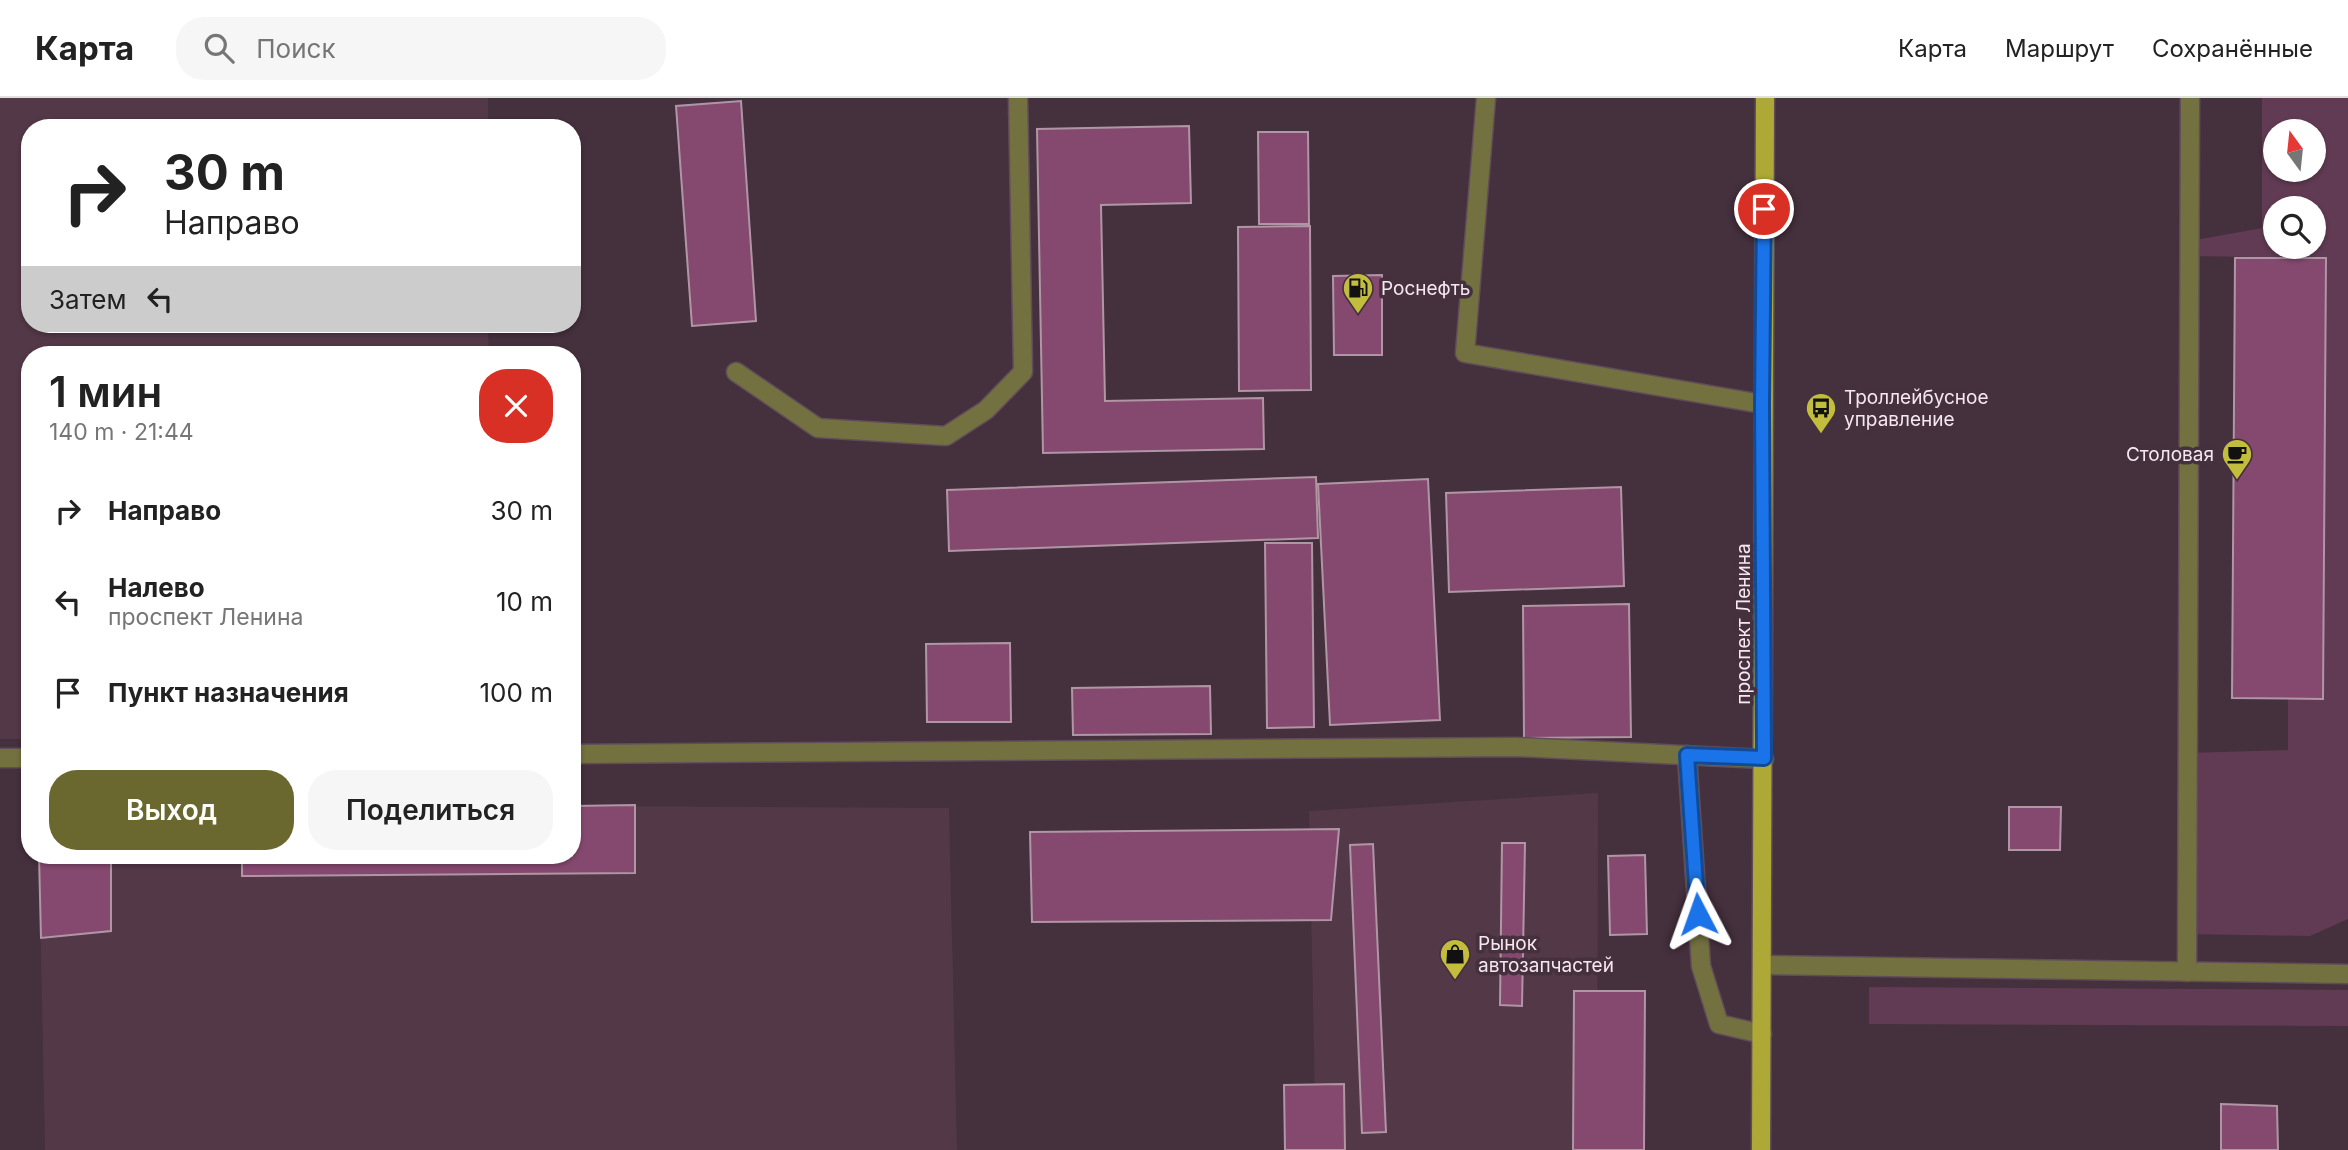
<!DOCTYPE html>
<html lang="ru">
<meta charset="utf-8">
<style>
body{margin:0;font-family:Inter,sans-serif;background:#f6f6f6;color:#222;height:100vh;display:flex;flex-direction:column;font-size:26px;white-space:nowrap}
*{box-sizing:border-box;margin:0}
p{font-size:23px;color:#767676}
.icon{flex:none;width:38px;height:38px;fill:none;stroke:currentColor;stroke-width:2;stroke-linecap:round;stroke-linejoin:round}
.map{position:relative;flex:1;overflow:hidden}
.side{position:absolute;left:21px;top:248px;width:560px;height:518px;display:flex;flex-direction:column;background:#fff;border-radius:28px;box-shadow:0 2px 5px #0004}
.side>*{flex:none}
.top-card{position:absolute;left:21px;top:21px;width:560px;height:214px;border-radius:28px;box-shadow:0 2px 5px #0004;background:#fff;color:#222;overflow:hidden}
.needle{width:46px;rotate:345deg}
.buttons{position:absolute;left:2263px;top:21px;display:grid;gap:14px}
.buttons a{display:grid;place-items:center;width:63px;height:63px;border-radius:50%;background:#fff;box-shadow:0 2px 5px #0004;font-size:35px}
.pin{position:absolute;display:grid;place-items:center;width:60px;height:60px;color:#fff;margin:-30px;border:4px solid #fff;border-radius:50%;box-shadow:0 2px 7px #0007}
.me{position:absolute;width:77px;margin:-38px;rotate:356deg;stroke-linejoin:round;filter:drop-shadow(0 0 5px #0008)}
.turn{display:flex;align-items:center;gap:24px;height:147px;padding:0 28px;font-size:32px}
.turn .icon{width:91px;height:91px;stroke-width:2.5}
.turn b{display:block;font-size:49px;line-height:60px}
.then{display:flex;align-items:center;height:66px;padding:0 28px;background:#0003;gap:14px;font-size:26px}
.round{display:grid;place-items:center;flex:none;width:74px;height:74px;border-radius:28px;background:#f6f6f6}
.headline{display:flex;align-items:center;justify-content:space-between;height:119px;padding:0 28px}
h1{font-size:42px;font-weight:600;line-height:52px}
.primary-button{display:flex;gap:14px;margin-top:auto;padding:14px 28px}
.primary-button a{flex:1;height:80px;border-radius:28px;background:#6a682f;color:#fff;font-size:28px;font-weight:600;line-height:80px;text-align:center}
.primary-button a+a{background:#f6f6f6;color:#222}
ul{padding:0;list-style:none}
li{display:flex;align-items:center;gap:21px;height:91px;padding:0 28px}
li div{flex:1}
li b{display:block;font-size:26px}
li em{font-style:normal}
header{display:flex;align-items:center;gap:42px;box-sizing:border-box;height:98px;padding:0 35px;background:#fff;border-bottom:2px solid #e0e0e0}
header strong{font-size:33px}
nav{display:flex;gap:38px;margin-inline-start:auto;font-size:24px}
.search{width:490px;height:63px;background:#f6f6f6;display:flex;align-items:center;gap:18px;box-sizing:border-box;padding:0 24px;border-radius:28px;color:#767676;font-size:26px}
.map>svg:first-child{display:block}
.built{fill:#533848}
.green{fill:#613b53;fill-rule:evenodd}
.building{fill:#85496f;stroke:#b096a5;stroke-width:2}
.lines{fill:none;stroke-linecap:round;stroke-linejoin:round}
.minor-casing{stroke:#614d59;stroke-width:21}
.major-casing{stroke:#614d59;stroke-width:21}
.minor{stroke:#73713f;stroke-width:18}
.major{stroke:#aea937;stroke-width:18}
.route-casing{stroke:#114b97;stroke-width:18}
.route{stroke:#1a73e8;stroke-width:12}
.labels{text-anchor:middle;stroke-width:7;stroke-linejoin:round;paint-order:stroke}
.poi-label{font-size:19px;fill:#f5e7ef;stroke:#45303d;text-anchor:start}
.street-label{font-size:19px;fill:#f5e7ef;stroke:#45303d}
</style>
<header>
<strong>Карта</strong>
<div class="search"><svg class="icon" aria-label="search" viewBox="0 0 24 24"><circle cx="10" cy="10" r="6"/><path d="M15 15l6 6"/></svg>Поиск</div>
<nav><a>Карта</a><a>Маршрут</a><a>Сохранённые</a></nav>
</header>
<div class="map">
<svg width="2348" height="1052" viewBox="0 0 2348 1052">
<rect width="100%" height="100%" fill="#45303d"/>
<g class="built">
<path d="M0,0H488V30H30V226H488L489,257H30V641H0Z"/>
<path d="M1598,695L1597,1052H1316L1309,713Z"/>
<path d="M572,708L949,710L957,1052H45L39,758H572Z"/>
</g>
<g class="green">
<path d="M2262,0H2348V821L2310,838L2186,836L2187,655L2288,652V600H2323L2326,160L2189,158L2190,143L2262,130ZM2275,33H2314V72H2275ZM2275,110H2314V149H2275Z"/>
<path d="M1869,889L2348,892V928L1869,926Z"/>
</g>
<g class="building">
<path d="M741,3L756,223L692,228L676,8Z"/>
<path d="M1189,28L1191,105L1101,107L1105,303L1263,300L1264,351L1043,355L1037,31Z"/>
<path d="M1258,34H1308L1309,126H1259Z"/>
<path d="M1310,128L1311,292L1239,293L1238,129Z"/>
<path d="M2235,160H2326L2323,601L2232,600Z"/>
<path d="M1382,177V257H1334L1333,178Z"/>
<path d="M1316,379L1318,440L949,453L947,392Z"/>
<path d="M1428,381L1440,622L1330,627L1318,386Z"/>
<path d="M1621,389L1624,488L1449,494L1446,395Z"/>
<path d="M1265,445H1312L1314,629L1267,630Z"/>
<path d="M1629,506L1631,639L1524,640L1523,508Z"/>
<path d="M1010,545L1011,624H927L926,546Z"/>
<path d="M1210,588L1211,636L1073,637L1072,590Z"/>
<path d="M635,707V775L242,778V758H572V708Z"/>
<path d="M2009,709H2061L2060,752H2009Z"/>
<path d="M1339,731L1331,822L1032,824L1030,734Z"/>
<path d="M1502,745H1525L1522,908L1500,907Z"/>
<path d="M1373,746L1386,1034L1362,1035L1350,747Z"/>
<path d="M1645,757L1647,836L1610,837L1608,758Z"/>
<path d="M39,758H111V833L41,840Z"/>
<path d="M1574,893H1645L1644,1052H1573Z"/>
<path d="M1344,986L1345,1052H1285L1284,987Z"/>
<path d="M2221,1006L2277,1008L2278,1052H2221Z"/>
</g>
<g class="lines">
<g class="minor-casing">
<g id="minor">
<path d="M1486,0L1465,255L1762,306"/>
<path d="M736,274L818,330L946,338L986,312L1023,274L1018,0"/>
<path d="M572,656L1517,649L1764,661"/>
<path d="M1687,657L1701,868L1719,926L1762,936"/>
<path d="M0,660H30"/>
<path d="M1763,867L2348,876"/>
<path d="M2187,874L2190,0"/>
</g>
</g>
<g class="major-casing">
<path id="major" d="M1761,1052C1764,701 1762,351 1765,0"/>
</g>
<use href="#minor" class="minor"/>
<use href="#major" class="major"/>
</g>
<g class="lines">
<g class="route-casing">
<path id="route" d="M1698,816L1687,657L1764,660L1762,306L1764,111"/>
</g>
<use href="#route" class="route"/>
</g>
<defs>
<g id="fuel-pin" transform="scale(1.575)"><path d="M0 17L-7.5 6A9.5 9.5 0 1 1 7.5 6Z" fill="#c3bd3e" stroke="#45303d"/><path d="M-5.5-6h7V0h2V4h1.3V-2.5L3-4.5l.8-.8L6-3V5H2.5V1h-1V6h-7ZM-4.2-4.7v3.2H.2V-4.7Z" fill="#111"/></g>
<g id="bus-pin" transform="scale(1.575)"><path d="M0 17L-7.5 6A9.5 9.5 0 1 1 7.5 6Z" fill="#c3bd3e" stroke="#45303d"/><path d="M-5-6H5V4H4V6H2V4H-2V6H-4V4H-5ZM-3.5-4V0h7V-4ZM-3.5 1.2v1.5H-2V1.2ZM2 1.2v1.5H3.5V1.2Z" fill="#111"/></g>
<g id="cafe-pin" transform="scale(1.575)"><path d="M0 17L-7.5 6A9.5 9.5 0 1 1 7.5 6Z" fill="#c3bd3e" stroke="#45303d"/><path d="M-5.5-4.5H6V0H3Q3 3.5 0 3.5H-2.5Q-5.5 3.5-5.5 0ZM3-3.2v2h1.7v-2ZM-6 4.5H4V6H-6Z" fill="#111"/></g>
<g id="shop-pin" transform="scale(1.575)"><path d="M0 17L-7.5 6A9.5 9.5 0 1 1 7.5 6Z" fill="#c3bd3e" stroke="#45303d"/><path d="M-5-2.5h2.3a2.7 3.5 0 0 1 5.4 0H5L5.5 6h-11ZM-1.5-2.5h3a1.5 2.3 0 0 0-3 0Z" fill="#111"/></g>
</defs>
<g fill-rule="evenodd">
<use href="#fuel-pin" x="1358" y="190"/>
<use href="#bus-pin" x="1821" y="310"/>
<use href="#cafe-pin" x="2237" y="356"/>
<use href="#shop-pin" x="1455" y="856"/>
</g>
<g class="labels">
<g class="poi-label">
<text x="1381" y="197">Роснефть</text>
<text x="1844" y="306">Троллейбусное<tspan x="1844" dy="22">управление</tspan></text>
<text x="2214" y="363" text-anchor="end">Столовая</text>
<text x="1478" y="852">Рынок<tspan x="1478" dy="22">автозапчастей</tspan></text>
</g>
<g class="street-label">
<text transform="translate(1743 526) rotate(-90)" y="7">проспект Ленина</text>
</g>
</g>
</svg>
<div class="buttons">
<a><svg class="needle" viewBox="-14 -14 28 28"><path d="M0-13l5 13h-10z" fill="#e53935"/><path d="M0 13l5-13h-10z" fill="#767676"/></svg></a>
<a><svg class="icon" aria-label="search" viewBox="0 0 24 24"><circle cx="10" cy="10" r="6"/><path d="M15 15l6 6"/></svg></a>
</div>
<div class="pin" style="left:1764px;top:111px;background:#d93025"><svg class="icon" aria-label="arrive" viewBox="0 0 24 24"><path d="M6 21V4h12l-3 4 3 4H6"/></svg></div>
<svg class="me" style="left:1698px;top:816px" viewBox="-20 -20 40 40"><path d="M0-17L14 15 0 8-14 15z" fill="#1a73e8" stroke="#fff" stroke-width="4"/></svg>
<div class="top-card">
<div class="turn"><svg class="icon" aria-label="right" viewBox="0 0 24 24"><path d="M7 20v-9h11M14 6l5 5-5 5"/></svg><div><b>30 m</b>Направо</div></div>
<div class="then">Затем<svg class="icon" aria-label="left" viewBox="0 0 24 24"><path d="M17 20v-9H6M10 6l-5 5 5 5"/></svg></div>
</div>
<section class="side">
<div class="headline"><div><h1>1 мин</h1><p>140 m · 21:44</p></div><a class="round" style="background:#d93025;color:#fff"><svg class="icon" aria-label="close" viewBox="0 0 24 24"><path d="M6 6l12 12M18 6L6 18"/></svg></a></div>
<ul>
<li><svg class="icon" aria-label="right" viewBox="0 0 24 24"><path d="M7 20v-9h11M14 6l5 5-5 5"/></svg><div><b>Направо</b></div><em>30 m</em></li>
<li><svg class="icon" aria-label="left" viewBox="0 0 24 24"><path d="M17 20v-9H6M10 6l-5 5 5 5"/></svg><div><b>Налево</b><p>проспект Ленина</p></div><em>10 m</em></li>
<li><svg class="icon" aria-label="arrive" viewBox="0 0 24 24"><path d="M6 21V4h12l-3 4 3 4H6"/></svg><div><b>Пункт назначения</b></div><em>100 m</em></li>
</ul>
<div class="primary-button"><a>Выход</a><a>Поделиться</a></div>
</section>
</div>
